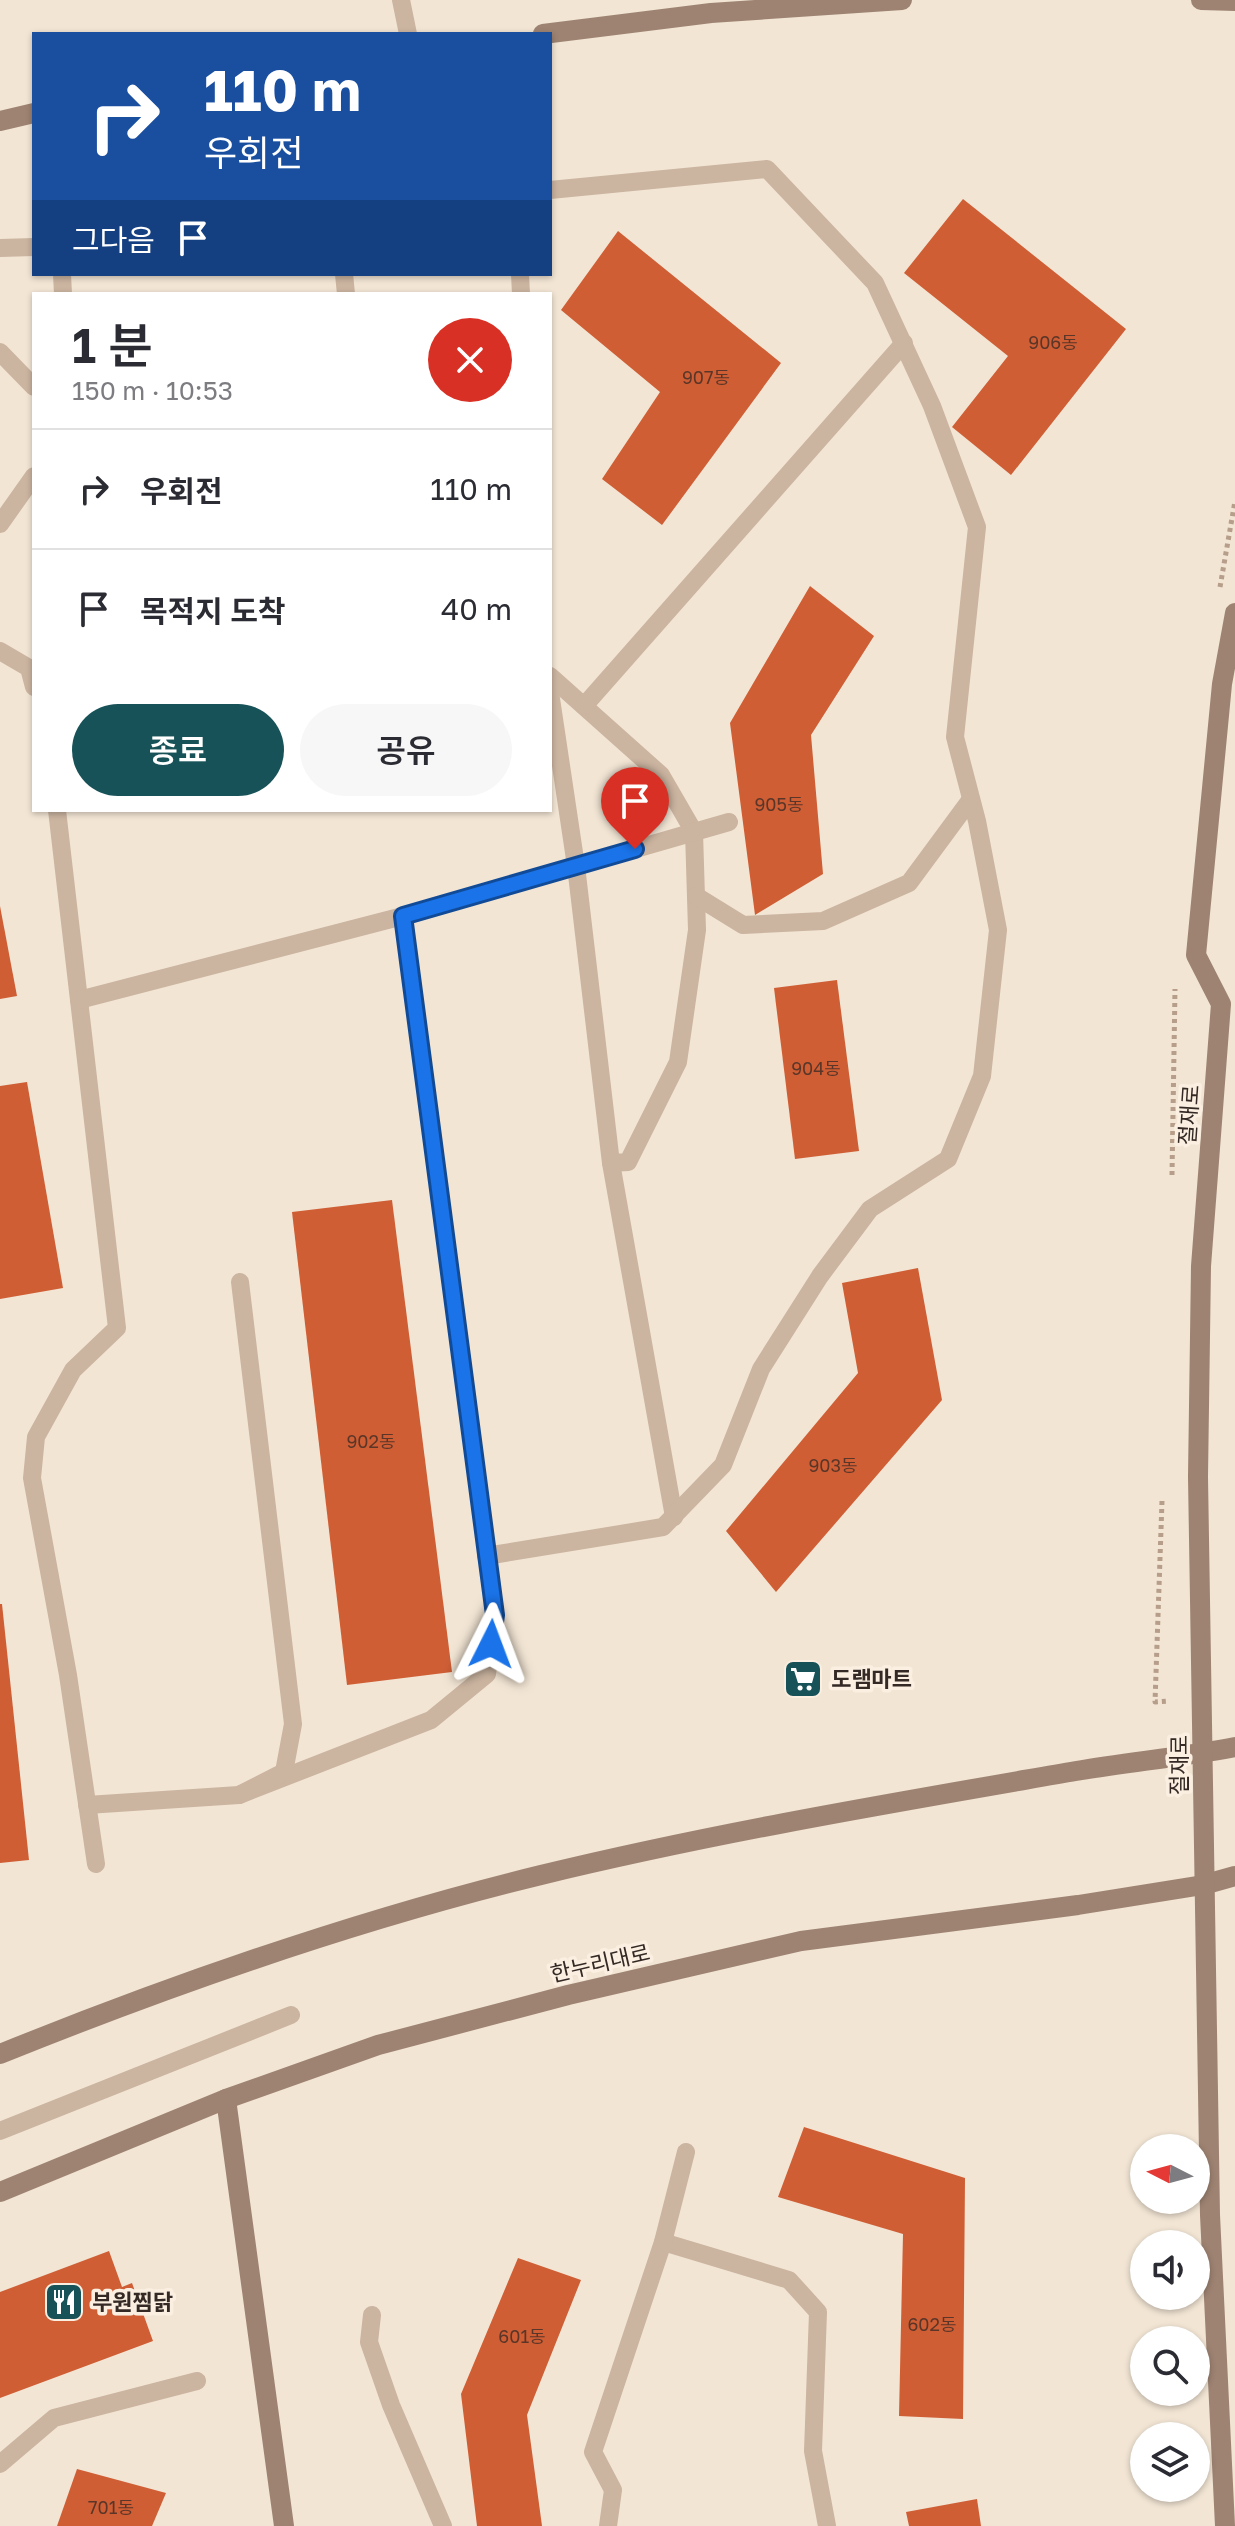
<!DOCTYPE html>
<html lang="ko">
<meta charset="utf-8">
<style>
body{margin:0;font-family:"Golos Text","Noto Sans KR",sans-serif;background:#f7f7f7;color:#2b2b33;height:100vh;display:flex;flex-direction:column;font-size:30px;white-space:nowrap}
*{box-sizing:border-box;margin:0}
p{font-size:26px;color:#7c7c81}
.icon{flex:none;width:44px;height:44px;fill:none;stroke:currentColor;stroke-width:2;stroke-linecap:round;stroke-linejoin:round}
.map{position:relative;flex:1;overflow:hidden}
.drawer{position:absolute;left:32px;top:292px;width:520px;height:520px;display:flex;flex-direction:column;background:#fff;border-radius:0px;box-shadow:0 2px 6px #0004}
.drawer>*{flex:none}
.top-card{position:absolute;left:32px;top:32px;width:520px;height:244px;border-radius:0px;box-shadow:0 2px 6px #0004;background:#1a4fa0;color:#fff;overflow:hidden}
.needle{width:52px;rotate:276deg}
.buttons{position:absolute;left:1130px;top:2134px;display:grid;gap:16px}
.buttons a{display:grid;place-items:center;width:80px;height:80px;border-radius:50%;background:#fff;box-shadow:0 2px 6px #0004;font-size:40px}
.pin{position:absolute;display:grid;place-items:center;width:68px;height:68px;color:#fff;margin:-82px -34px;border-radius:50% 50% 50% 0;rotate:-45deg;box-shadow:0 0 8px #0007}
.pin .icon{rotate:45deg}
.me{position:absolute;width:88px;margin:-44px;rotate:3deg;stroke-linejoin:round;filter:drop-shadow(0 0 6px #0008)}
.turn{display:flex;align-items:center;gap:28px;height:168px;padding:0 40px;font-size:36px}
.turn .icon{width:104px;height:104px;stroke-width:2.5}
.turn b{display:block;font-size:56px;line-height:68px}
.then{display:flex;align-items:center;height:76px;padding:0 40px;background:#0003;gap:16px;font-size:30px}
.round{display:grid;place-items:center;flex:none;width:84px;height:84px;border-radius:42px;background:#f7f7f7}
.summary{display:flex;align-items:center;justify-content:space-between;height:136px;padding:0 40px}
h1{font-size:48px;font-weight:600;line-height:60px}
.button{display:flex;gap:16px;margin-top:auto;padding:16px 40px}
.button a{flex:1;height:92px;border-radius:48px;background:#175258;color:#fff;font-size:32px;font-weight:600;line-height:92px;text-align:center}
.button a+a{background:#f7f7f7;color:#2b2b33}
ul{padding:0;list-style:none}
li{display:flex;align-items:center;gap:24px;height:120px;padding:0 40px;border-top:2px solid #e1e1e2}
li div{flex:1}
li b{display:block;font-size:30px}
li em{font-style:normal}
.map>svg:first-child{display:block}
.building{fill:#cf5e35}
.lines{fill:none;stroke-linecap:round;stroke-linejoin:round}
.path{stroke:#b69e8a;stroke-width:5;stroke-dasharray:4 4;stroke-linecap:butt}
.lane{stroke:#cbb4a0;stroke-width:18}
.secondary{stroke:#9e8372;stroke-width:20}
.route-casing{stroke:#114b97;stroke-width:20}
.route{stroke:#1a73e8;stroke-width:14}
.labels{text-anchor:middle;stroke-width:7;stroke-linejoin:round;paint-order:stroke}
.number-label{font-size:18px;fill:#5b3628}
.street-label{font-size:22px;fill:#342924;stroke:#faefe1}
.poi-label{font-size:22px;font-weight:bold;fill:#342924;stroke:#faefe1;text-anchor:start}
</style>
<div class="map">
<svg width="1235" height="2526" viewBox="0 0 1235 2526">
<rect width="100%" height="100%" fill="#f2e5d4"/>
<g class="building">
<path d="M963,199L1126,329L1011,475L952,427L1008,356L904,273Z"/>
<path d="M618,231L781,363L662,525L602,479L660,392L561,310Z"/>
<path d="M810,586L874,636L811,735L823,874L755,915L730,723Z"/>
<path d="M0,906L17,996L0,999Z"/>
<path d="M837,980L859,1151L795,1159L774,988Z"/>
<path d="M27,1082L63,1288L0,1299V1086Z"/>
<path d="M392,1200L452,1672L347,1685L292,1212Z"/>
<path d="M918,1268L942,1400L776,1592L726,1531L858,1373L842,1283Z"/>
<path d="M0,1604H2L29,1860L0,1863Z"/>
<path d="M804,2127L965,2178L963,2419L899,2416L903,2234L778,2197Z"/>
<path d="M109,2251L122,2287L132,2283L153,2341L0,2398V2292Z"/>
<path d="M518,2258L581,2280L527,2415L542,2526H477L461,2394Z"/>
<path d="M77,2469L166,2493L152,2526H57Z"/>
<path d="M977,2499L981,2526H909L906,2512Z"/>
</g>
<g class="lines">
<g class="path">
<path d="M1220,587L1235,501"/>
<path d="M1172,1175L1175,989"/>
<path d="M1162,1501L1155,1702L1169,1701"/>
</g>
<g class="lane">
<path d="M401,0L408,34"/>
<path d="M0,248L34,247"/>
<path d="M62,274L63,294"/>
<path d="M344,274L346,294"/>
<path d="M520,274L521,294"/>
<path d="M0,352L34,387"/>
<path d="M0,524L34,476"/>
<path d="M0,651L29,668L34,687"/>
<path d="M550,676L661,775L694,832L697,930L678,1062L628,1162L611,1163"/>
<path d="M550,692L576,866L611,1163L674,1517"/>
<path d="M584,706L904,343"/>
<path d="M57,810L117,1328L73,1370L36,1437L32,1478L68,1675L96,1864"/>
<path d="M696,896L743,925L823,921L909,883L971,799"/>
<path d="M79,1000L403,916L729,822"/>
<path d="M486,1556L663,1527L723,1465L761,1369L820,1276L870,1209L948,1159L982,1076L998,930L977,821L955,737L977,527L932,406L875,283L767,169L550,190"/>
<path d="M239,1795L431,1720L487,1674L495,1615L403,916"/>
<path d="M87,1805L239,1795L284,1772L293,1724L240,1282"/>
<path d="M0,2131L291,2015"/>
<path d="M663,2242L789,2280L818,2312L813,2451L827,2526"/>
<path d="M372,2315L369,2342L391,2405L443,2526"/>
<path d="M0,2464L54,2418L197,2381"/>
<path d="M608,2526L613,2490L593,2452L663,2242L686,2152"/>
</g>
<g class="secondary">
<path d="M1201,0L1235,1"/>
<path d="M543,34L711,13L902,0"/>
<path d="M0,121L34,113"/>
<path d="M0,2054C176,1983 356,1920 541,1875C718,1832 898,1802 1076,1771C1129,1762 1182,1757 1235,1747"/>
<path d="M226,2099L284,2526"/>
<path d="M0,2192L226,2099L378,2045L568,1995L801,1941L1078,1905L1203,1885L1235,1876"/>
<path d="M1225,2526L1210,2215L1198,1477L1201,1266L1221,1004L1196,955L1222,684L1235,613"/>
</g>
</g>
<g class="lines">
<g class="route-casing">
<path id="route" d="M491,1644L495,1615L403,916L635,849"/>
</g>
<use href="#route" class="route"/>
</g>
<defs>
<g id="supermarket-square" transform="scale(2)"><rect x="-9" y="-9" width="18" height="18" rx="4" fill="#175258" stroke="#faefe1"/><path d="M-6-5.5h2.5l.6 2H6L4.5 2H-2.5L-4.4-4H-6ZM-1.5 3.2a1.3 1.3 0 1 0 .1 0ZM3 3.2a1.3 1.3 0 1 0 .1 0Z" fill="#fff"/></g>
<g id="restaurant-square" transform="scale(2)"><rect x="-9" y="-9" width="18" height="18" rx="4" fill="#175258" stroke="#faefe1"/><path d="M-5-6h1v4h1v-4h1v4h1v-4h1v5L-1.5 .5V6h-2V.5L-5-1ZM5-6V6H3V1.5H1.5Q1.5-4 5-6Z" fill="#fff"/></g>
</defs>
<g fill-rule="evenodd">
<use href="#supermarket-square" x="803" y="1679"/>
<use href="#restaurant-square" x="64" y="2302"/>
</g>
<g class="labels">
<g class="number-label">
<text x="1053" y="349">906동</text>
<text x="706" y="384">907동</text>
<text x="779" y="811">905동</text>
<text x="816" y="1075">904동</text>
<text x="371" y="1448">902동</text>
<text x="833" y="1472">903동</text>
<text x="932" y="2331">602동</text>
<text x="522" y="2343">601동</text>
<text x="111" y="2514">701동</text>
</g>
<g class="street-label">
<text transform="translate(1189 1115) rotate(-86)" y="8">절재로</text>
<text transform="translate(1179 1765) rotate(-90)" y="8">절재로</text>
<text transform="translate(600 1963) rotate(-13)" y="8">한누리대로</text>
</g>
<g class="poi-label">
<text x="831" y="1687">도램마트</text>
<text x="92" y="2310">부원찜닭</text>
</g>
</g>
</svg>
<div class="buttons">
<a><svg class="needle" viewBox="-14 -14 28 28"><path d="M0-13l5 13h-10z" fill="#e53935"/><path d="M0 13l5-13h-10z" fill="#7c7c81"/></svg></a>
<a><svg class="icon" aria-label="sound" viewBox="0 0 24 24"><path d="M4 9h4l5-4v14l-5-4H4zM17 9q2 3 0 6"/></svg></a>
<a><svg class="icon" aria-label="search" viewBox="0 0 24 24"><circle cx="10" cy="10" r="6"/><path d="M15 15l6 6"/></svg></a>
<a><svg class="icon" aria-label="layers" viewBox="0 0 24 24"><path d="M12 4l9 5-9 5-9-5zM3 14l9 5 9-5"/></svg></a>
</div>
<div class="pin" style="left:635px;top:849px;background:#d93025"><svg class="icon" aria-label="arrive" viewBox="0 0 24 24"><path d="M6 21V4h12l-3 4 3 4H6"/></svg></div>
<svg class="me" style="left:491px;top:1644px" viewBox="-20 -20 40 40"><path d="M0-17L14 15 0 8-14 15z" fill="#1a73e8" stroke="#fff" stroke-width="4"/></svg>
<div class="top-card">
<div class="turn"><svg class="icon" aria-label="right" viewBox="0 0 24 24"><path d="M7 20v-9h11M14 6l5 5-5 5"/></svg><div><b>110 m</b>우회전</div></div>
<div class="then">그다음<svg class="icon" aria-label="arrive" viewBox="0 0 24 24"><path d="M6 21V4h12l-3 4 3 4H6"/></svg></div>
</div>
<section class="drawer">
<div class="summary"><div><h1>1 분</h1><p>150 m · 10:53</p></div><a class="round" style="background:#d93025;color:#fff"><svg class="icon" aria-label="close" viewBox="0 0 24 24"><path d="M6 6l12 12M18 6L6 18"/></svg></a></div>
<ul>
<li><svg class="icon" aria-label="right" viewBox="0 0 24 24"><path d="M7 20v-9h11M14 6l5 5-5 5"/></svg><div><b>우회전</b></div><em>110 m</em></li>
<li><svg class="icon" aria-label="arrive" viewBox="0 0 24 24"><path d="M6 21V4h12l-3 4 3 4H6"/></svg><div><b>목적지 도착</b></div><em>40 m</em></li>
</ul>
<div class="button"><a>종료</a><a>공유</a></div>
</section>
</div>
